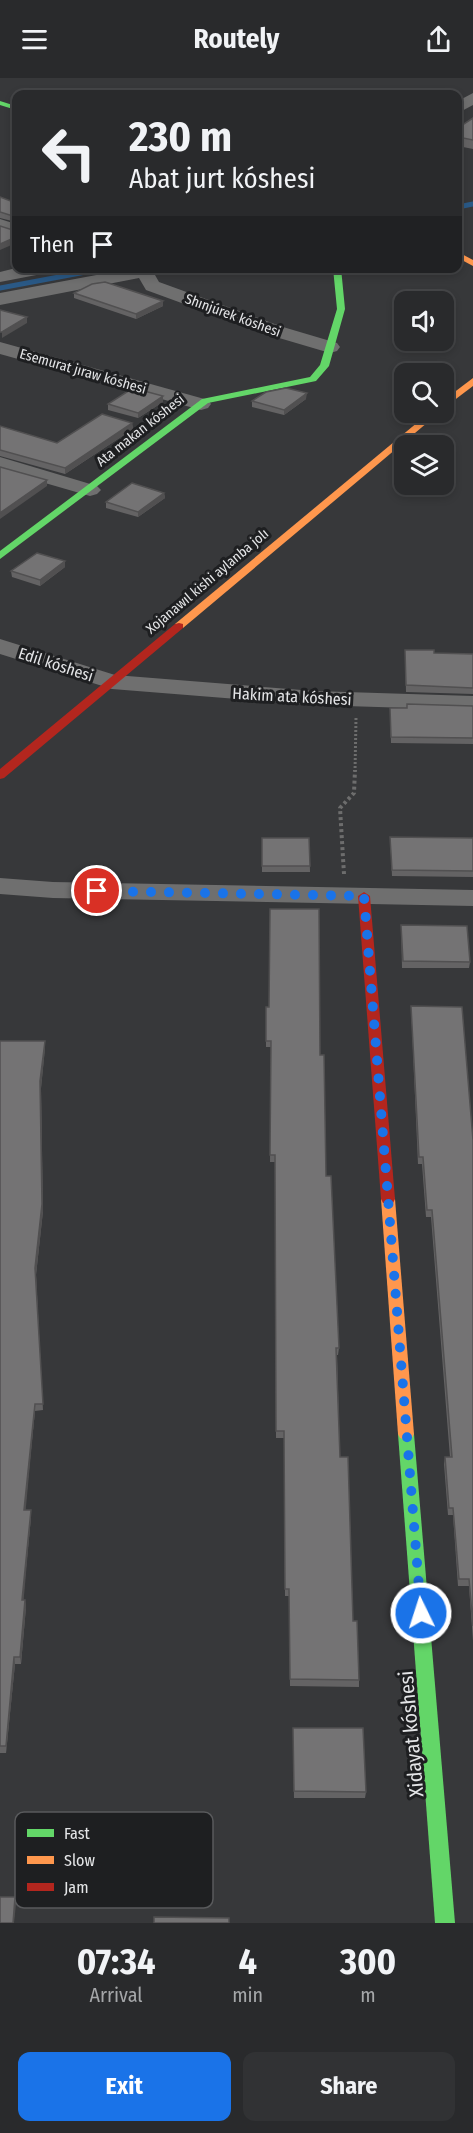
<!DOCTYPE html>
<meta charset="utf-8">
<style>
body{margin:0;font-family:"Fira Sans Condensed",sans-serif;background:#313234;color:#f1f3f6;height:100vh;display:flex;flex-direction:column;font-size:22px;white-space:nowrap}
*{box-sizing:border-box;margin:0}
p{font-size:20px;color:#a5a7a9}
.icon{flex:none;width:33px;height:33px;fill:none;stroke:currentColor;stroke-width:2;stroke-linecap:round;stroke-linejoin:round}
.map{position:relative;height:1845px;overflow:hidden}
.sheet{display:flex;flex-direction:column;background:#292a2c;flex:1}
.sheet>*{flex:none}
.guide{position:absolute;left:12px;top:12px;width:450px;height:183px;border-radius:12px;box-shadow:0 3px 9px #0003,0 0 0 2px #454648;background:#292a2c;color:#f1f3f6;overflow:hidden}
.fabs{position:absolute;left:394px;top:213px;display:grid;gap:12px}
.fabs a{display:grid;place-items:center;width:60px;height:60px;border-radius:12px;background:#292a2c;box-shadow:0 3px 9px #0003,0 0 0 2px #454648;font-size:30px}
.pin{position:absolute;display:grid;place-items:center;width:51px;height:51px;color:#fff;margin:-26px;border:3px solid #fff;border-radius:50%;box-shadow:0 2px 6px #0007}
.me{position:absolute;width:66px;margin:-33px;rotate:356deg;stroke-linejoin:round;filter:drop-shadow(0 0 4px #0008)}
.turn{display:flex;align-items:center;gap:21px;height:126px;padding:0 18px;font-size:27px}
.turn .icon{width:78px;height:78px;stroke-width:2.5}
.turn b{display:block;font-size:42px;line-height:51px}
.then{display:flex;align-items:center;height:57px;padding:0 18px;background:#0003;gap:12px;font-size:22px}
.eta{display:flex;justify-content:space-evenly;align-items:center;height:102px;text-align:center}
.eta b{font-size:36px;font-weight:700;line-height:42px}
.cta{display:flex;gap:12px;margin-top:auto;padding:12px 18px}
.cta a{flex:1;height:69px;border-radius:12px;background:#1a73e8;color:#fff;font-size:24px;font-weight:700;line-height:69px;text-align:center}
.cta a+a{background:#313234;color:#f1f3f6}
header{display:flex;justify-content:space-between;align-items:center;height:78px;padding:0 18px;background:#292a2c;font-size:27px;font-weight:700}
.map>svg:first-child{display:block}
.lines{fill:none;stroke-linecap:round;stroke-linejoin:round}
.stream{stroke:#2a5986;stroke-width:5}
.path-far1{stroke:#6d6d6d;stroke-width:3;stroke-dasharray:2 2;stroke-linecap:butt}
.path{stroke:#6d6d6d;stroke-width:4;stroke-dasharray:3 3;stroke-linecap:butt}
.street{fill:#6f6f6f;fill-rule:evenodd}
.fast{fill:#63d668;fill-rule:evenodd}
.slow{fill:#ff974d;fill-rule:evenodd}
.jam{fill:#b3261e;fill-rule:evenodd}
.wall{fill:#646364}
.shaded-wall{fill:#515051}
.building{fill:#747374;stroke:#515051;stroke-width:1.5}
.route{stroke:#1a73e8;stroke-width:10;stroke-dasharray:0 18}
.labels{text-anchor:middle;stroke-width:6;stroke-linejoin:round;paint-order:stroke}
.far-street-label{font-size:14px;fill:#e4e5e7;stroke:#1e1f21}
.street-label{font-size:16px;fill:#e4e5e7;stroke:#1e1f21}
.near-street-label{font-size:20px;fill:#e4e5e7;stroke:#1e1f21}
.key{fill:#1e1f21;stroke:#595a5c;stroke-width:1.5}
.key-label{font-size:16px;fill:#e4e5e7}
</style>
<header><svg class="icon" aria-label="menu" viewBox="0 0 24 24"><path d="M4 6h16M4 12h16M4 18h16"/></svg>Routely<svg class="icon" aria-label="share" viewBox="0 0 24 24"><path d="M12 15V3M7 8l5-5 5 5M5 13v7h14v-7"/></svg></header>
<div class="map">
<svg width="473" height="1845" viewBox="0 0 473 1845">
<rect width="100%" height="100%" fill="#37383a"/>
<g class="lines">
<g class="stream">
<path d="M458,129L473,126"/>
<path d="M0,210L107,190"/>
</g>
<path class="path-far1" d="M355,694L356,640"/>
<path class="path" d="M344,796L340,730L354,715L355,692"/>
<g class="street">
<path d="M473,15V27L458,35V23Z"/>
<path d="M0,141L16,146V157L0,152Z"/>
<path d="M16,190H55L52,194L0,204V194Z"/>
<path d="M134,190H175L172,194L155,197L159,204L283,249L337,265L340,269L337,273L330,275L269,257L146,212L139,200L0,227V215Z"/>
<path d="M0,264L208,322L211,326L208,330L201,332L0,276Z"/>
<path d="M0,379L97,408L101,412L97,416L90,418L0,392Z"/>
<path d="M0,561L115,597L314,613L473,618V632L314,627L112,611L0,576Z"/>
<path d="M0,800L53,804L473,812V828L53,820L0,816Z"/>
</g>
<g class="fast">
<path d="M0,23L16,28V32L0,27Z"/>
<path d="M333,190H341L345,231L329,288L316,303L208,325L0,481V473L202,321L310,299L320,287L337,231Z"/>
<path d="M406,1350L412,1352L414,1356L455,1845H435L398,1356L400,1352Z"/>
</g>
<g class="slow">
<path d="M458,174L473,182V188L458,180Z"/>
<path d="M473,300V308L444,330V322Z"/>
<path d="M430,334H440L183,550H175V546Z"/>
<path d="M388,1116L393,1117L395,1121L414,1356L412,1360L406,1362L400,1360L398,1356L381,1121L383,1117Z"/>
</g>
<g class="jam">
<path d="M179,545L183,546V550L4,700L0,701V691L175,546Z"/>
<path d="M364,814L370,818L395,1121L393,1125H383L381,1121L358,818Z"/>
</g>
</g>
<g class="wall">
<path d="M473,40V71L458,68V50Z"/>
<path d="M0,119L16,125V144L0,140Z"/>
<path d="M74,215L163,223V228L136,241L74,220Z"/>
<path d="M306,321L284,337L252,329V323Z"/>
<path d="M163,324L138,340L108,332V326Z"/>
<path d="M132,345L133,351L65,396L0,378V348L57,365Z"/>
<path d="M164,415L165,420L138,439L106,430V424Z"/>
<path d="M65,489L40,508L12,499L11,493Z"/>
<path d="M405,572L434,575L473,576V616L406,614Z"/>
<path d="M473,628V666L391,665L390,630Z"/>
<path d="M390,759L473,760V799L392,798Z"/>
<path d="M262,760H309L310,794H262Z"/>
<path d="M401,847L470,884L469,890H402Z"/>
<path d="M411,928L473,1062V1563L469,1508H458L453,1437H448L444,1386L445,1379H450L431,1139H426L422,1086H418Z"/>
<path d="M266,929L320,977L326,1098L339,1270L338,1277H337L340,1379L353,1543L359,1602V1609L290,1608L289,1518H285L284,1360H276L275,1084H270L271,969H266Z"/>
<path d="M0,963L45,970L41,1010L43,1133L36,1197L43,1332L35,1333L25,1432L31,1439L23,1522H25L26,1529L21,1586H15L6,1675H0Z"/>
<path d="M293,1650L366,1714L365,1720H294Z"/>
</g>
<g class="shaded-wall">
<path d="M16,159V165L0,172V166Z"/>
<path d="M163,223V228L136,241V236Z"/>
<path d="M27,239V245L2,260V254Z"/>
<path d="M307,315L306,321L284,337V332Z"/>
<path d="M163,318V324L138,340V335Z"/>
<path d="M132,345L133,351L65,396V390Z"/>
<path d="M47,402V408L0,441V435Z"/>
<path d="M164,415L165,420L138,439V434Z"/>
<path d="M65,483V489L40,508V502Z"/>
<path d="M45,963V970L41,1010L43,1133L36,1197L43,1332L35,1190L40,1003Z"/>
<path d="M35,1326V1333L25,1439L24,1432Z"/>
<path d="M31,1432V1439L23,1529L22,1522Z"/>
<path d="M25,1522L26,1529L21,1586L20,1579Z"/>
<path d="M14,1579L15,1586L6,1675V1668Z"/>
<path d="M15,1819L16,1826L14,1845H13Z"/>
</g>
<g class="building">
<path d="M473,40V62L458,59V50Z"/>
<path d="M0,119L16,125V139L0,134Z"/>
<path d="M0,148L16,153V159L0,166Z"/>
<path d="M105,204L163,223L136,236L74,215L92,206Z"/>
<path d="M0,232L27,239L2,254H0Z"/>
<path d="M133,310L163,318L138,335L108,326Z"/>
<path d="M286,310L307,315L284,332L252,323L266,314Z"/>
<path d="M102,336L132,345L65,390L0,372V348L57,365Z"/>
<path d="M0,389L47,402L0,435Z"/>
<path d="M132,405L164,415L138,434L106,424Z"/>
<path d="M37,475L65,483L40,502L11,493Z"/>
<path d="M405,572H434V575L473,576V610L406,607Z"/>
<path d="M407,626L473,628V660L391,659L390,630H407Z"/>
<path d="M390,759L473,760V793L392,792Z"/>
<path d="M262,760H309L310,788H262Z"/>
<path d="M270,831H319L320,977H324L326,1098H331L339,1270H336L340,1379H348L353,1543H357L359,1602L290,1601L289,1511H285L284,1353H276L275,1077H270L271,963H266V929H269Z"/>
<path d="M401,847L467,848L470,884L403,883Z"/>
<path d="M411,928L462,929L473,1062V1548L469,1501H459L453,1430H449L445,1379H452L432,1132H427L423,1079H419Z"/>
<path d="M0,963H45L40,1003L42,1126L35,1190L43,1326H35L24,1432H31L22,1522H25L20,1579H14L6,1668H0Z"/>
<path d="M293,1650H363L366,1714L294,1713Z"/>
<path d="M0,1819H15L13,1845H0Z"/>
<path d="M154,1839L229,1840V1845H154Z"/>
</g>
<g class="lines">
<path class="route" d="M97,813L364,818L421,1535"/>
</g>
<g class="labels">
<g class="far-street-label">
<text transform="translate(233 237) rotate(20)" y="5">Shınjúrek kóshesi</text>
<text transform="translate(83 293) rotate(16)" y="5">Esemurat jıraw kóshesi</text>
<text transform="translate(140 352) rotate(-38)" y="5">Ata makan kóshesi</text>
<text transform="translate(207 503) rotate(-40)" y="5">Xojanawıl kishi aylanba jolı</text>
</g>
<g class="street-label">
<text transform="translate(56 586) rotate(18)" y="6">Edil kóshesi</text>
<text transform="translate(292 618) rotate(3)" y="6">Hakim ata kóshesi</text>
</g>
<g class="near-street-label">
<text transform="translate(411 1656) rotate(-95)" y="7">Xidayat kóshesi</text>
</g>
</g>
<rect x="15" y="1734" width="198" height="96" rx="9" class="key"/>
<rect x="27" y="1751" width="27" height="8" fill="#63d668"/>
<rect x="27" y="1778" width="27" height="8" fill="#ff974d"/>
<rect x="27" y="1805" width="27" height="8" fill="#b3261e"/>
<g class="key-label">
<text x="64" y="1761">Fast</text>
<text x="64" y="1788">Slow</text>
<text x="64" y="1815">Jam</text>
</g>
</svg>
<div class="fabs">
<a><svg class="icon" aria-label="sound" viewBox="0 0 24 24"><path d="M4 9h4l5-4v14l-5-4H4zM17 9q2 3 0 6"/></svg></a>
<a><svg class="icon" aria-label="search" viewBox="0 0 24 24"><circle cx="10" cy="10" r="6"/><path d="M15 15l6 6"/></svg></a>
<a><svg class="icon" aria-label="layers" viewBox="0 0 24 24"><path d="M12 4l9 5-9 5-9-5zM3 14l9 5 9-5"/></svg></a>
</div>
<div class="pin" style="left:97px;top:813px;background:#d93025"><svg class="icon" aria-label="arrive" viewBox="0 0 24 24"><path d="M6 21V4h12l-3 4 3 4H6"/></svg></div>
<svg class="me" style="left:421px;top:1535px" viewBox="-20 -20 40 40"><circle r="17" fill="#1a73e8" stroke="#fff" stroke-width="3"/><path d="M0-11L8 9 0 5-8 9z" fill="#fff"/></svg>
<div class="guide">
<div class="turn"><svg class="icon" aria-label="left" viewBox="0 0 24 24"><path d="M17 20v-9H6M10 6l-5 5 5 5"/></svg><div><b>230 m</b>Abat jurt kóshesi</div></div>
<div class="then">Then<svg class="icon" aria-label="arrive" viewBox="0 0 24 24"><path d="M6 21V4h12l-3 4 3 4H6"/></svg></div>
</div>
</div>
<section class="sheet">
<div class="eta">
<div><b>07:34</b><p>Arrival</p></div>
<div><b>4</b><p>min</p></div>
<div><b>300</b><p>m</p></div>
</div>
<div class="cta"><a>Exit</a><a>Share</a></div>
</section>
